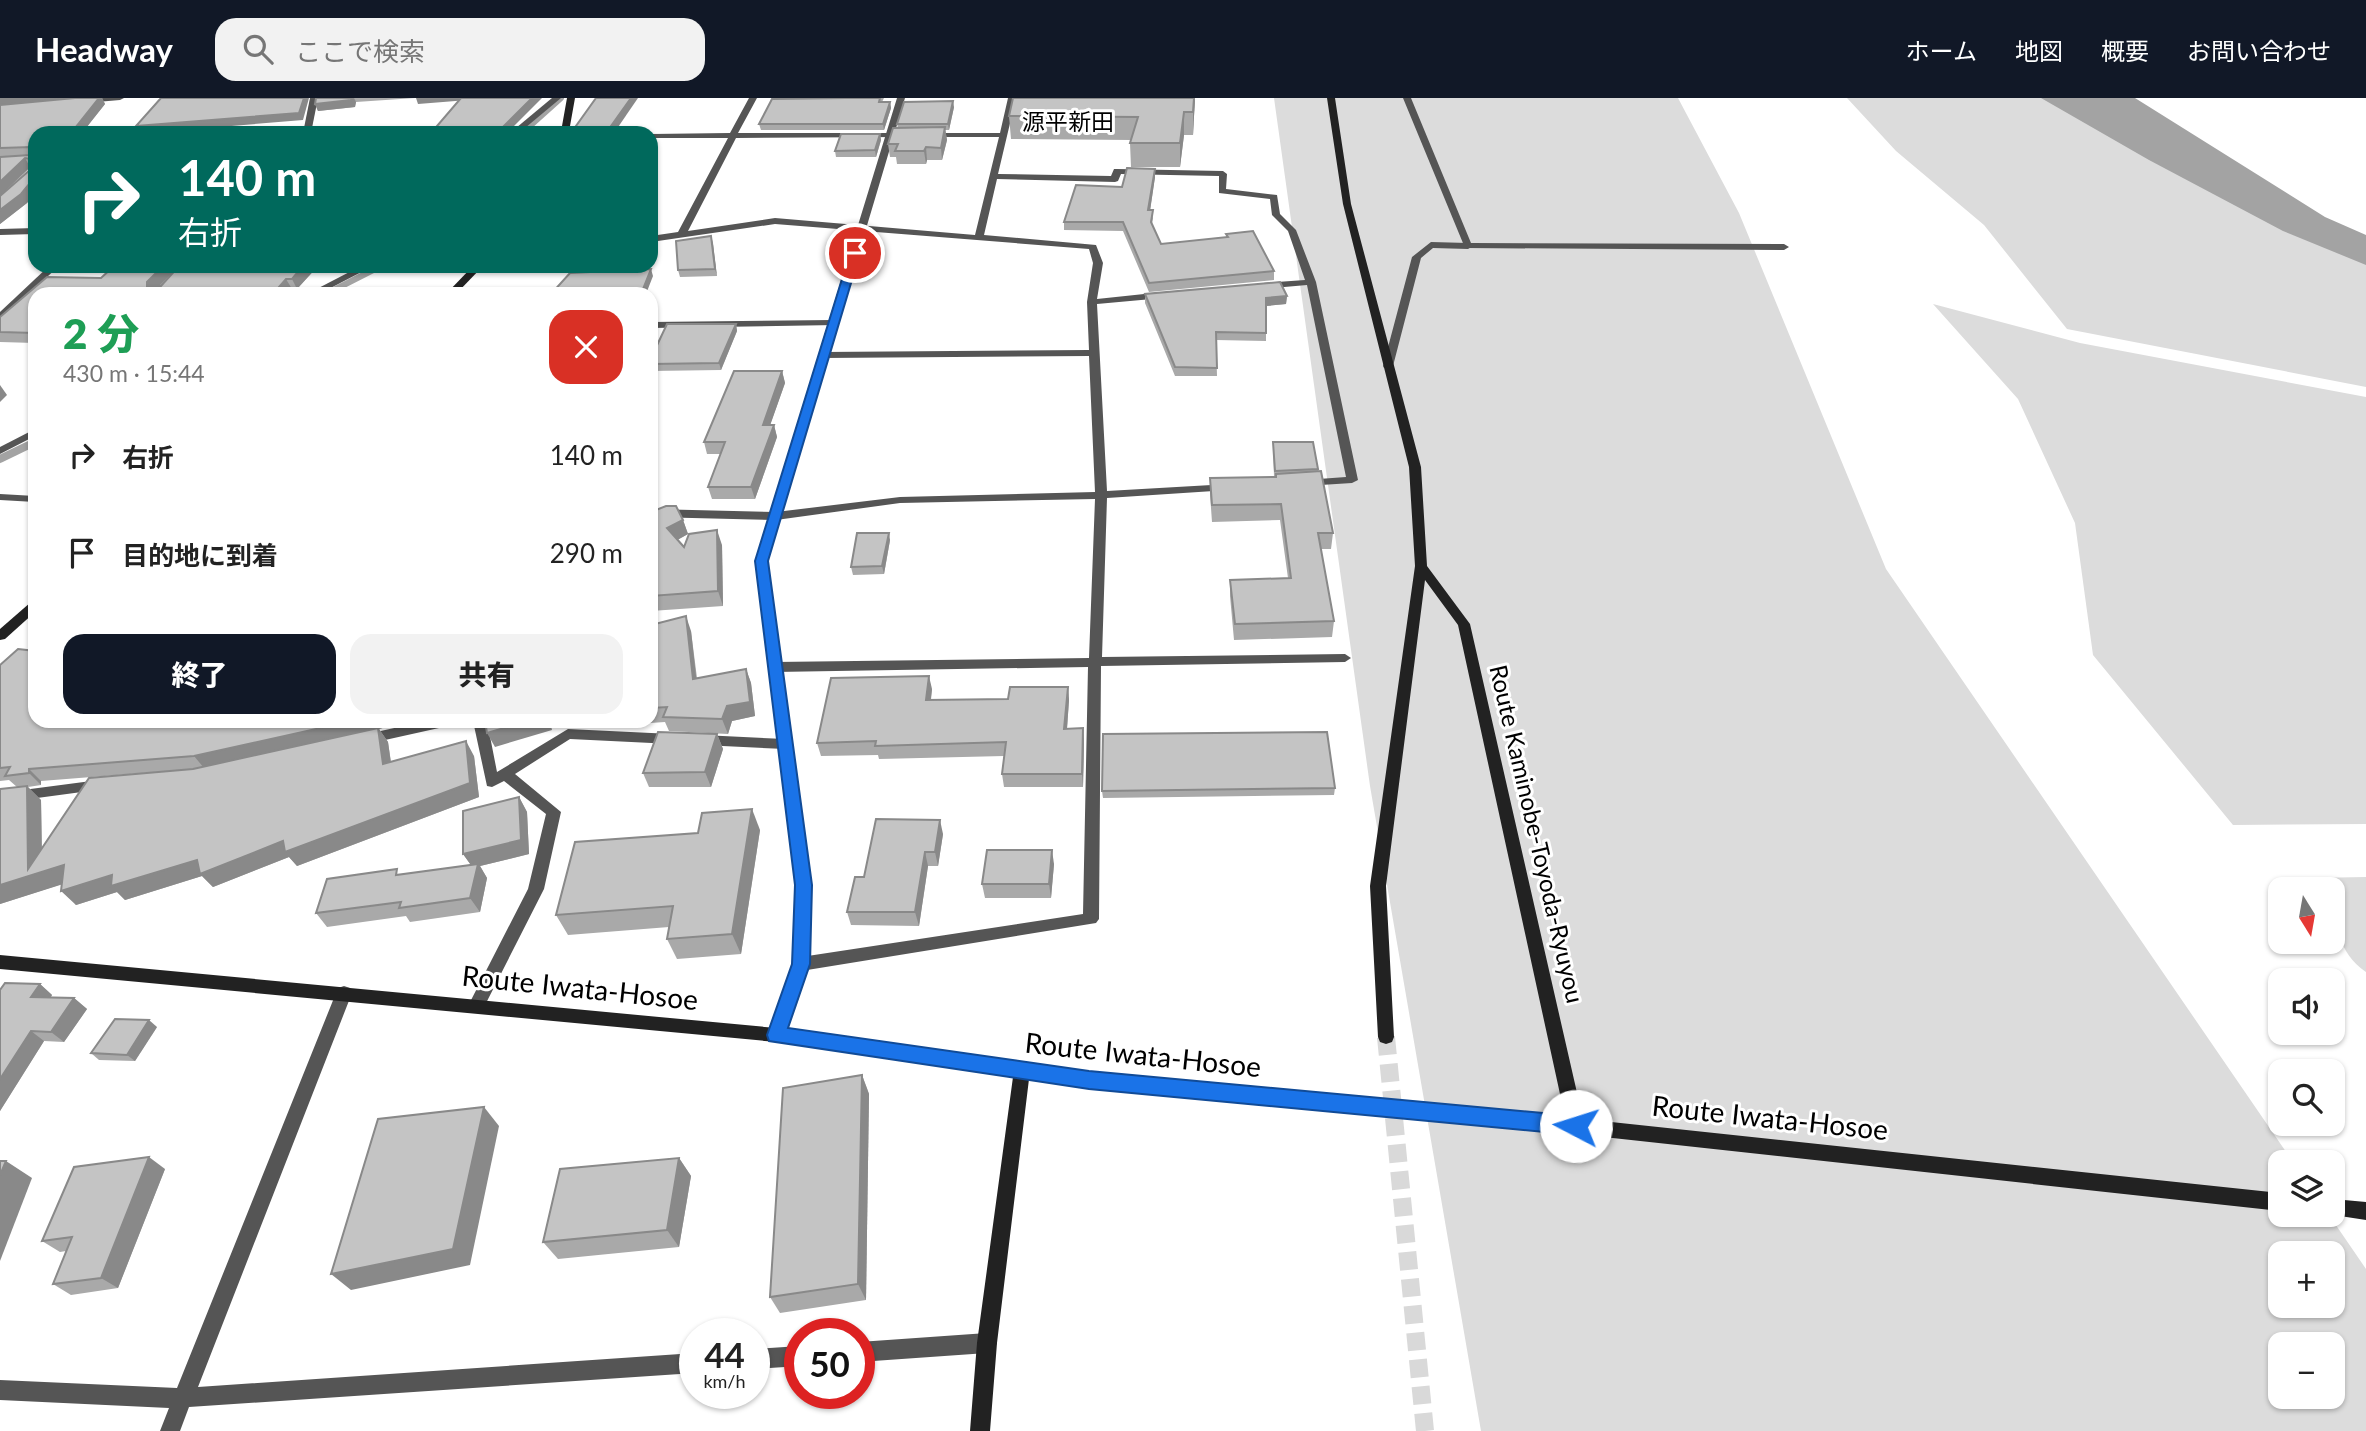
<!DOCTYPE html>
<html lang="ja">
<meta charset="utf-8">
<style>
body{margin:0;font-family:Lato,"Noto Sans JP",sans-serif;background:#f2f2f2;color:#222;height:100vh;display:flex;flex-direction:column;font-size:26px;white-space:nowrap}
*{box-sizing:border-box;margin:0}
p{font-size:23px;color:#767676}
.icon{flex:none;width:38px;height:38px;fill:none;stroke:currentColor;stroke-width:2;stroke-linecap:round;stroke-linejoin:round}
.map{position:relative;flex:1;overflow:hidden}
.details{position:absolute;left:28px;top:189px;width:630px;height:441px;display:flex;flex-direction:column;background:#fff;border-radius:21px;box-shadow:0 2px 5px #0004}
.details>*{flex:none}
.top-card{position:absolute;left:28px;top:28px;width:630px;height:147px;border-radius:21px;box-shadow:0 2px 5px #0004;background:#00695c;color:#fff;overflow:hidden}
.needle{width:46px;rotate:169deg}
.tools{position:absolute;left:2268px;top:779px;display:grid;gap:14px}
.tools a{display:grid;place-items:center;width:77px;height:77px;border-radius:14px;background:#fff;box-shadow:0 2px 5px #0004;font-size:35px}
.speed{position:absolute;left:679px;top:1220px;display:flex;gap:14px;font-size:35px;font-weight:700;text-align:center}
.speed>*{display:grid;place-content:center;width:91px;height:91px;border-radius:50%;background:#fff;box-shadow:0 2px 5px #0004;line-height:1}
.speed small{font-size:18px;font-weight:400}
.speed .limit{border:10px solid #d22;background:#fff;color:#111}
.pin{position:absolute;display:grid;place-items:center;width:60px;height:60px;color:#fff;margin:-30px;border:4px solid #fff;border-radius:50%;box-shadow:0 2px 7px #0007}
.me{position:absolute;width:77px;margin:-38px;rotate:275deg;stroke-linejoin:round;filter:drop-shadow(0 0 5px #0008)}
.turn{display:flex;align-items:center;gap:24px;height:147px;padding:0 35px;font-size:32px}
.turn .icon{width:91px;height:91px;stroke-width:2.5}
.turn b{display:block;font-size:49px;line-height:60px}
.round{display:grid;place-items:center;flex:none;width:74px;height:74px;border-radius:21px;background:#f2f2f2}
.head{display:flex;align-items:center;justify-content:space-between;height:119px;padding:0 35px}
h1{font-size:42px;font-weight:800;line-height:52px;color:#1e9e55}
.action{display:flex;gap:14px;margin-top:auto;padding:14px 35px}
.action a{flex:1;height:80px;border-radius:21px;background:#111827;color:#fff;font-size:28px;font-weight:800;line-height:80px;text-align:center}
.action a+a{background:#f2f2f2;color:#222}
ul{padding:0;list-style:none}
li{display:flex;align-items:center;gap:21px;height:98px;padding:0 35px}
li div{flex:1}
li b{display:block;font-size:26px}
li em{font-style:normal}
header{display:flex;align-items:center;gap:42px;box-sizing:border-box;height:98px;padding:0 35px;background:#111827;color:#fff}
header strong{font-size:33px}
nav{display:flex;gap:38px;margin-inline-start:auto;font-size:24px}
.search{width:490px;height:63px;background:#f2f2f2;display:flex;align-items:center;gap:18px;box-sizing:border-box;padding:0 24px;border-radius:21px;color:#767676;font-size:26px}
.map>svg:first-child{display:block}
.green{fill:#dcdcdc;fill-rule:evenodd}
.water{fill:#a3a3a3}
.lines{fill:none;stroke-linecap:round;stroke-linejoin:round}
.stream-far1{stroke:#a3a3a3;stroke-width:6}
.stream{stroke:#a3a3a3;stroke-width:8}
.secondary-tunnel{stroke:#d9d9d9;stroke-width:18;stroke-dasharray:18 9;stroke-linecap:butt}
.service{fill:#555;fill-rule:evenodd}
.minor{fill:#555;fill-rule:evenodd}
.tertiary{fill:#555;fill-rule:evenodd}
.secondary{fill:#222;fill-rule:evenodd}
.wall{fill:#a9a9a9;fill-rule:evenodd}
.shaded-wall{fill:#898989}
.building{fill:#c4c4c4;stroke:#898989;stroke-width:2}
.route{fill:#1a73e8;stroke:#114b97;stroke-width:2}
.labels{text-anchor:middle;stroke-width:6;stroke-linejoin:round;paint-order:stroke}
.far-quarter-label{font-size:23px;fill:#000;stroke:#fff}
.street-label{font-size:24px;fill:#000;stroke:#fff}
.near-street-label{font-size:28px;fill:#000;stroke:#fff}
</style>
<header>
<strong>Headway</strong>
<div class="search"><svg class="icon" aria-label="search" viewBox="0 0 24 24"><circle cx="10" cy="10" r="6"/><path d="M15 15l6 6"/></svg>ここで検索</div>
<nav><a>ホーム</a><a>地図</a><a>概要</a><a>お問い合わせ</a></nav>
</header>
<div class="map">
<svg width="2366" height="1333" viewBox="0 0 2366 1333">
<rect width="100%" height="100%" fill="#fff"/>
<g class="green">
<path d="M1274,0H1678L1739,115L1886,471L2293,1064H2280V1116L2329,1117L2366,1171V1333H1481L1370,688ZM2280,1155H2333V1208H2280ZM2280,1246H2333V1298H2280Z"/>
<path d="M1847,0H2046L2366,162V289L2067,231L1984,127L1896,53Z"/>
<path d="M1933,206L2080,245L2366,299V726L2233,727L2093,557L2075,425L2018,301Z"/>
<path d="M2366,779V874C2338,855 2333,823 2333,791H2316L2310,780Z"/>
</g>
<path class="water" d="M2041,0H2135L2325,119L2366,137V167L2283,133L2149,62Z"/>
<g class="lines">
<g class="stream-far1">
<path d="M522,35L561,0"/>
<path d="M326,196L381,168"/>
</g>
<path class="stream" d="M0,361L35,344"/>
<path class="secondary-tunnel" d="M1386,939L1425,1333"/>
<path class="service" d="M1403,0H1411L1471,145L1784,146L1789,149L1784,152L1465,150Z"/>
<g class="minor">
<path d="M310,0H318L311,35H303Z"/>
<path d="M552,0H561L519,35H510Z"/>
<path d="M749,0H757L738,35H902L906,37L902,39L736,40L688,133L775,120L975,137L999,39H929L925,37L929,35H1000L1008,0H1016L998,76L1111,78L1114,71H1117L1223,73L1227,76L1226,91L1277,97L1280,116L1296,132L1316,184L1358,382L1352,385L1305,388L1299,385L1305,382L1346,379L1307,187L1263,191L1258,188L1263,185L1305,182L1288,133L1272,117L1270,101L1219,95V78L1121,76L1118,83L1115,84L997,81L984,137L1096,147L1103,165L1097,201L1163,194L1168,197L1163,200L1097,206L1107,393L1229,386L1235,389L1229,392L1107,400L1102,559L1345,556L1351,560L1345,564L1101,568L1099,821L1096,825L801,873L795,871L793,866L795,861L801,859L1083,816L1088,569L775,574L768,569L775,564L1089,560L1095,401L900,405L776,422L651,419V411L776,414L900,399L1095,394L1089,258L823,260L818,257L823,254L1089,252L1087,204L1093,165L1089,151L775,126L651,144V138L678,134L728,40H651V36L730,35Z"/>
<path d="M35,130V136L0,137V131Z"/>
<path d="M1431,144L1468,145L1473,148L1468,151L1433,150L1421,160L1393,268L1384,270L1383,268L1412,159Z"/>
<path d="M49,168H59L0,222V214Z"/>
<path d="M361,168H373L319,196H307Z"/>
<path d="M833,222L836,223V227L651,230V224Z"/>
<path d="M35,331V338L0,356V349Z"/>
<path d="M0,396L35,398V404L0,402Z"/>
<path d="M426,623H455L448,628L367,646L360,641L367,636Z"/>
<path d="M473,623H487L497,674L568,631L672,636L679,641L672,646L570,641L515,676L561,714L544,791L482,913L476,915L470,913L468,908L528,791L546,716L504,683L492,689L487,688Z"/>
<path d="M702,637L785,641L792,646L785,651L702,647L695,642Z"/>
<path d="M99,682L104,683L106,687L104,691L0,705V695Z"/>
<path d="M344,888L350,890L352,895L198,1289L695,1255V1275L189,1309L180,1333H160L169,1310L0,1302V1282L177,1290L336,895L338,890Z"/>
<path d="M987,1235L994,1238L997,1245L994,1252L987,1255L859,1264V1244Z"/>
<path d="M800,1248V1268L754,1271V1251Z"/>
</g>
<g class="tertiary">
<path d="M93,0H124L120,2L85,5L81,3Z"/>
<path d="M897,0H905L767,463L811,787L809,866L784,937L782,942L776,944L770,942L768,937L793,866L795,787L755,463Z"/>
</g>
<g class="secondary">
<path d="M567,0H575L570,28L565,35H557L562,28Z"/>
<path d="M1327,0H1335L1351,106L1421,369L1427,468L1470,526L1583,1021L2280,1095V1113L1576,1036L1089,990L1029,981L997,1245L990,1333H970L977,1245L1013,979L776,944L0,871V857L776,930L1089,974L1565,1019L1458,527L1425,482L1386,788L1394,939L1392,944L1386,946L1380,944L1378,939L1370,788L1415,468L1409,369L1343,106Z"/>
<path d="M473,168H483L456,196H446Z"/>
<path d="M35,503V514L5,541L0,542V531L31,504Z"/>
<path d="M2333,1101L2366,1104V1122L2327,1116H2333Z"/>
</g>
</g>
<g class="wall">
<path d="M0,0H102L105,6L82,35H35V95L27,105L0,126V98L31,71V69L0,98V59L14,58H0Z"/>
<path d="M316,0H415L356,4L355,9L318,13L315,6Z"/>
<path d="M846,0H884L882,4H890L891,10L884,32H761L759,26Z"/>
<path d="M1195,0L1193,37H1184L1180,69H1131L1130,45L1131,42L1011,41L1009,18Z"/>
<path d="M954,9L949,32H945L947,42L942,62H927L926,66H897L896,59H890L888,46L898,30L897,26Z"/>
<path d="M880,36L881,42L876,59H836L835,53Z"/>
<path d="M1155,71V79L1150,112L1153,120L1152,126L1161,146L1226,140V136L1274,173V182L1149,194L1123,133L1064,132V124L1122,89Z"/>
<path d="M711,138L717,178L680,179L678,172Z"/>
<path d="M114,168H318L297,191H292L288,196H35V245L0,244V219L47,179L101,180Z"/>
<path d="M1145,196L1287,198L1286,206L1266,208V243L1216,242L1217,278H1175L1145,205Z"/>
<path d="M736,226L737,233L721,272L651,273V260Z"/>
<path d="M782,273L785,285L770,327H774L777,339L755,401H712L708,389L721,356H707L704,344Z"/>
<path d="M1273,344L1318,371L1333,435L1331,451H1321L1334,523L1332,539L1234,542L1230,498V482L1288,480L1280,422L1212,424L1210,396V380L1274,379Z"/>
<path d="M651,414L683,422L688,436L677,442L684,449L722,447L723,508L651,513Z"/>
<path d="M890,442L884,476L853,477L851,469Z"/>
<path d="M651,527L691,533L697,580L746,571L751,585L755,618L732,623L728,636L669,633L665,624L635,626L633,623H651Z"/>
<path d="M0,567L35,623H385L386,629L379,631L388,644L391,664L474,658L479,699L297,768L289,759L213,789L202,778L125,802L117,794L76,807L62,786L0,806V692L17,689L9,682L0,683ZM193,671L42,750L41,702L28,689L41,687V683Z"/>
<path d="M1068,589L1069,602L1067,631L1083,630L1084,643L1083,689H1004L1002,676L1004,658L879,661L878,657L821,658L817,645L932,591L931,602L1008,601Z"/>
<path d="M717,636L723,651L711,689H649L643,675Z"/>
<path d="M1335,690L1334,697L1103,700L1102,693Z"/>
<path d="M519,699L527,714L529,756L480,768L487,780L480,814L410,824L406,818L327,829L316,815L401,777L471,767L463,756Z"/>
<path d="M760,732L741,856L677,861L667,841L669,829L568,837L556,817Z"/>
<path d="M943,736L938,768H928L919,828L851,827L847,814L864,779Z"/>
<path d="M1054,766L1051,800H985L982,786Z"/>
<path d="M40,886L52,897L51,899L74,900L87,911L64,944L44,943L0,1013V892Z"/>
<path d="M157,929L135,963L99,962L91,955Z"/>
<path d="M862,977L869,996L866,1202L780,1215L770,1199Z"/>
<path d="M679,1060L691,1078L679,1149L558,1161L543,1144Z"/>
<path d="M165,1071L118,1190L71,1197L53,1186L66,1153L60,1154L42,1143Z"/>
</g>
<g class="shaded-wall">
<path d="M0,0H82L0,7Z"/>
<path d="M99,0H102L105,6L82,35H71Z"/>
<path d="M304,0H309L303,22L146,35H140L136,28Z"/>
<path d="M354,0L356,4L355,9L318,13L315,6Z"/>
<path d="M416,0H467L468,2L418,6Z"/>
<path d="M532,0H542L507,35H497Z"/>
<path d="M631,0H638L614,35H606Z"/>
<path d="M1194,0H1195L1193,37V14Z"/>
<path d="M953,3L954,9L949,32L948,26Z"/>
<path d="M890,4L891,10L884,32L883,26Z"/>
<path d="M1184,14V37L1180,69V45Z"/>
<path d="M945,29L947,42L942,62L941,50Z"/>
<path d="M880,36L881,42L876,59L875,52Z"/>
<path d="M926,49L927,62L926,66L924,53Z"/>
<path d="M25,60L30,69L0,98V84Z"/>
<path d="M1155,71V79L1149,120L1148,112Z"/>
<path d="M35,79V95L27,105L0,126V112Z"/>
<path d="M711,138L713,145L717,178L715,171Z"/>
<path d="M163,168H179L153,194L147,188V184Z"/>
<path d="M303,168H318L297,191L292,181Z"/>
<path d="M514,168H557L516,172Z"/>
<path d="M651,171L653,178L646,196H641Z"/>
<path d="M286,181L292,191L288,196H273Z"/>
<path d="M1287,198L1286,206L1266,208V200Z"/>
<path d="M736,226L737,233L721,272L719,265Z"/>
<path d="M782,273L785,285L766,339L763,327Z"/>
<path d="M0,287L7,297L0,304Z"/>
<path d="M774,327L777,339L755,401L751,389Z"/>
<path d="M683,422L688,436L672,445L667,430Z"/>
<path d="M717,432L722,447L723,508L718,493Z"/>
<path d="M889,435L890,442L884,476L882,468Z"/>
<path d="M686,518L691,533L698,596L693,581Z"/>
<path d="M746,571L751,585L755,618L732,623L728,636L722,621L727,608Z"/>
<path d="M929,578L932,591L929,615L926,602Z"/>
<path d="M1068,589L1069,602L1066,644L1064,631Z"/>
<path d="M352,623H385L386,629L379,631L388,644L393,680L204,670L194,658Z"/>
<path d="M528,623H550L552,632L495,649L487,635Z"/>
<path d="M1083,630L1084,643L1083,689L1082,676Z"/>
<path d="M717,636L723,651L711,689L705,674Z"/>
<path d="M466,643L474,658L479,699L297,768L289,759L213,789L202,778L125,802L117,794L76,807L61,793Z"/>
<path d="M29,671L41,683V687L29,675Z"/>
<path d="M27,688L41,702L42,774L64,767L79,781L0,806V787L28,771Z"/>
<path d="M519,699L527,714L529,756L480,768L487,780L480,814L470,800L473,770L463,756Z"/>
<path d="M752,711L760,732L741,856L732,836Z"/>
<path d="M940,722L943,736L938,768L935,754Z"/>
<path d="M1052,752L1054,766L1051,800L1049,786Z"/>
<path d="M925,754L928,768L919,828L915,814Z"/>
<path d="M40,886L52,897L44,909L31,899Z"/>
<path d="M74,900L87,911L64,944L51,934Z"/>
<path d="M149,922L157,929L135,963L127,957Z"/>
<path d="M31,933L44,943L0,1013V981Z"/>
<path d="M862,977L869,996L866,1202L858,1186Z"/>
<path d="M484,1009L499,1028L470,1167L351,1192L331,1176Z"/>
<path d="M149,1059L165,1071L118,1190L101,1180Z"/>
<path d="M679,1060L691,1078L679,1149L667,1132Z"/>
<path d="M6,1063L32,1080L0,1163V1077Z"/>
</g>
<g class="building">
<path d="M75,0H99L71,35H35V79L21,96L0,112V98L31,71V61L25,60L0,84V59L30,57L31,49L0,50V7Z"/>
<path d="M161,0H304L299,15L136,28Z"/>
<path d="M316,0H352L351,2L315,6Z"/>
<path d="M461,0H532L497,35H431Z"/>
<path d="M596,0H631L606,35H571Z"/>
<path d="M846,0H880L879,4H890L883,26H759L772,1Z"/>
<path d="M1013,0H1194L1193,14H1184L1180,45H1130L1138,19L1009,18Z"/>
<path d="M953,3L948,26H897L904,4Z"/>
<path d="M945,29L941,50L926,49L924,53H895L898,46H888L893,30Z"/>
<path d="M841,36H880L875,52L835,53Z"/>
<path d="M1127,70L1155,71L1148,112H1153L1151,124L1161,146L1228,139L1226,136L1253,133L1274,173L1149,185L1123,124H1064L1076,87L1122,89Z"/>
<path d="M711,138L715,171L678,172L676,143Z"/>
<path d="M114,168H163L147,184V188H161L179,168H303L292,181H286L273,196H35V235L0,234V219L47,179L101,180Z"/>
<path d="M651,171L641,196H551L570,175Z"/>
<path d="M1280,184L1287,198L1266,200V235L1216,234L1217,270L1175,269L1145,196Z"/>
<path d="M667,226H736L719,265L651,266V260Z"/>
<path d="M734,273H782L763,327H774L751,389H708L725,344H704Z"/>
<path d="M1273,344H1313L1318,371L1275,373Z"/>
<path d="M1321,373L1333,435H1318L1334,523L1235,526L1230,482L1291,480L1281,406L1212,407L1210,380L1276,379V376Z"/>
<path d="M666,408H676L683,422L667,430L684,449L689,436L717,432L718,493L651,498V414Z"/>
<path d="M857,435H889L882,468L851,469Z"/>
<path d="M686,518L693,581L746,571L750,604L727,608L722,621L663,619L667,609L651,610V527Z"/>
<path d="M18,551L35,553V623H213L211,626L226,623H352L194,658L29,671V675L5,678L10,669L0,670V567Z"/>
<path d="M929,578L926,602L1008,601L1010,589H1068L1064,631L1083,630L1082,676H1002L1006,644L875,648L876,643L817,645L831,580Z"/>
<path d="M485,623H528L487,635Z"/>
<path d="M378,630L383,666L466,643L470,685L285,754L283,743L200,776L197,762L111,788L112,777L61,793L64,767L0,787V691L27,688L28,771L89,680L193,671Z"/>
<path d="M658,634L717,636L705,674L643,675Z"/>
<path d="M1327,634L1335,690L1102,693L1103,636Z"/>
<path d="M519,699L521,742L463,756V713Z"/>
<path d="M752,711L732,836L667,841L673,808L556,817L575,744L698,735L702,715Z"/>
<path d="M876,721L940,722L935,754H925L915,814H847L855,779H864Z"/>
<path d="M987,752H1052L1049,786H982Z"/>
<path d="M478,766L470,800L399,810L401,804L316,815L327,781L397,771L396,777Z"/>
<path d="M5,885L40,886L31,899L74,900L51,934L31,933L0,981V892Z"/>
<path d="M115,921L149,922L127,957L91,955Z"/>
<path d="M862,977L858,1186L770,1199L783,990Z"/>
<path d="M484,1009L453,1151L331,1176L378,1021Z"/>
<path d="M149,1059L101,1180L53,1186L72,1139L42,1143L74,1069Z"/>
<path d="M679,1060L667,1132L543,1144L560,1071Z"/>
<path d="M0,1063H6L0,1077Z"/>
</g>
<path class="route" d="M855,151L860,155L768,463L812,787L810,866L788,930L1089,973L1576,1018L1583,1021L1586,1028L1583,1034L1576,1037L1089,991L769,943L767,937L792,866L795,787L755,463L850,155Z"/>
<g class="labels">
<g class="far-quarter-label">
<text x="1068" y="32">源平新田</text>
</g>
<g class="street-label">
<text transform="translate(1536 736) rotate(77)" y="8">Route Kaminobe-Toyoda-Ryuyou</text>
</g>
<g class="near-street-label">
<text transform="translate(580 890) rotate(6)" y="10">Route Iwata-Hosoe</text>
<text transform="translate(1143 957) rotate(6)" y="10">Route Iwata-Hosoe</text>
<text transform="translate(1770 1020) rotate(6)" y="10">Route Iwata-Hosoe</text>
</g>
</g>
</svg>
<div class="tools">
<a><svg class="needle" viewBox="-14 -14 28 28"><path d="M0-13l5 13h-10z" fill="#e53935"/><path d="M0 13l5-13h-10z" fill="#767676"/></svg></a>
<a><svg class="icon" aria-label="sound" viewBox="0 0 24 24"><path d="M4 9h4l5-4v14l-5-4H4zM17 9q2 3 0 6"/></svg></a>
<a><svg class="icon" aria-label="search" viewBox="0 0 24 24"><circle cx="10" cy="10" r="6"/><path d="M15 15l6 6"/></svg></a>
<a><svg class="icon" aria-label="layers" viewBox="0 0 24 24"><path d="M12 4l9 5-9 5-9-5zM3 14l9 5 9-5"/></svg></a>
<a>+</a>
<a>−</a>
</div>
<div class="speed"><div>44<small>km/h</small></div><div class="limit">50</div></div>
<div class="pin" style="left:855px;top:155px;background:#d93025"><svg class="icon" aria-label="arrive" viewBox="0 0 24 24"><path d="M6 21V4h12l-3 4 3 4H6"/></svg></div>
<svg class="me" style="left:1576px;top:1028px" viewBox="-20 -20 40 40"><circle r="19" fill="#fff"/><path d="M0-13L10 11 0 6-10 11z" fill="#1a73e8"/></svg>
<div class="top-card">
<div class="turn"><svg class="icon" aria-label="right" viewBox="0 0 24 24"><path d="M7 20v-9h11M14 6l5 5-5 5"/></svg><div><b>140 m</b>右折</div></div>
</div>
<section class="details">
<div class="head"><div><h1>2 分</h1><p>430 m · 15:44</p></div><a class="round" style="background:#d93025;color:#fff"><svg class="icon" aria-label="close" viewBox="0 0 24 24"><path d="M6 6l12 12M18 6L6 18"/></svg></a></div>
<ul>
<li><svg class="icon" aria-label="right" viewBox="0 0 24 24"><path d="M7 20v-9h11M14 6l5 5-5 5"/></svg><div><b>右折</b></div><em>140 m</em></li>
<li><svg class="icon" aria-label="arrive" viewBox="0 0 24 24"><path d="M6 21V4h12l-3 4 3 4H6"/></svg><div><b>目的地に到着</b></div><em>290 m</em></li>
</ul>
<div class="action"><a>終了</a><a>共有</a></div>
</section>
</div>
